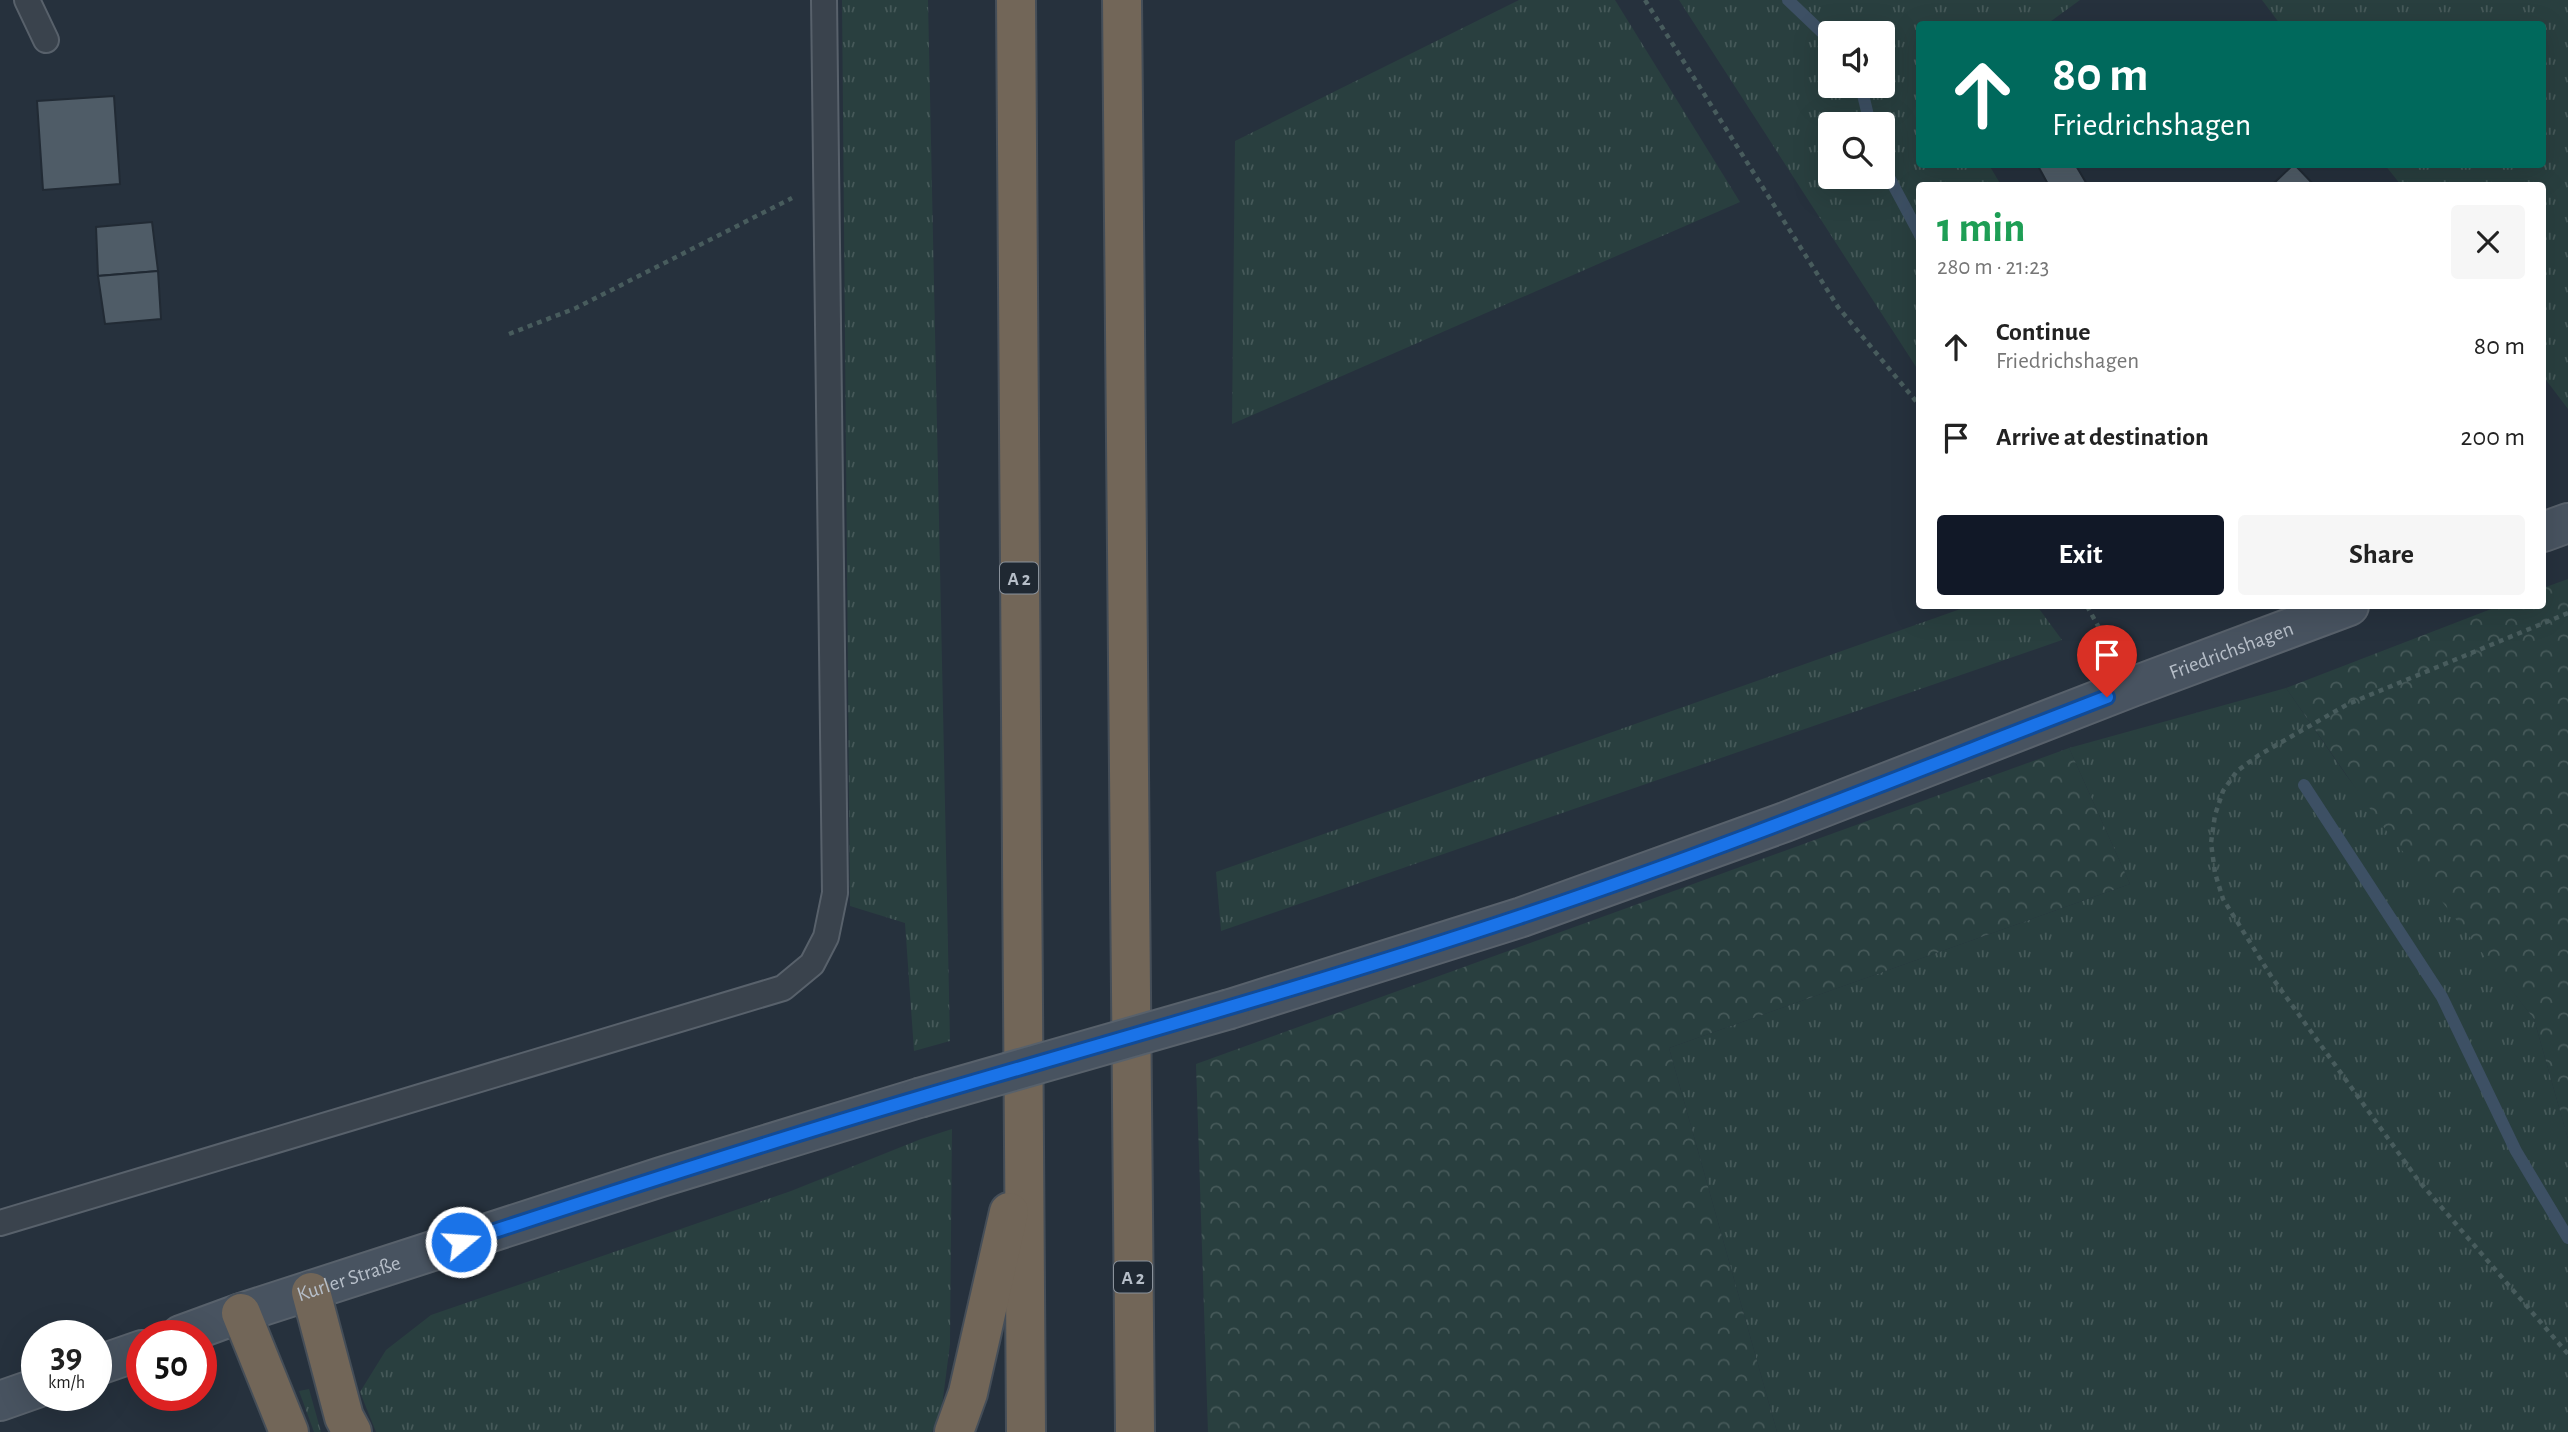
<!DOCTYPE html>
<meta charset="utf-8">
<style>
body{margin:0;font-family:"Alegreya Sans",sans-serif;background:#f6f6f6;color:#222;height:100vh;display:flex;flex-direction:column;font-size:26px;white-space:nowrap}
*{box-sizing:border-box;margin:0}
p{font-size:23px;color:#767676}
.icon{flex:none;width:38px;height:38px;fill:none;stroke:currentColor;stroke-width:2;stroke-linecap:round;stroke-linejoin:round}
.map{position:relative;flex:1;overflow:hidden}
.side{position:absolute;left:1916px;top:182px;width:630px;height:427px;display:flex;flex-direction:column;background:#fff;border-radius:7px;box-shadow:0 7px 28px #0002}
.side>*{flex:none}
.banner{position:absolute;left:1916px;top:21px;width:630px;height:147px;border-radius:7px;box-shadow:0 7px 28px #0002;background:#00695c;color:#fff;overflow:hidden}
.buttons{position:absolute;left:1818px;top:21px;display:grid;gap:14px}
.buttons a{display:grid;place-items:center;width:77px;height:77px;border-radius:7px;background:#fff;box-shadow:0 7px 28px #0002;font-size:35px}
.speed{position:absolute;left:21px;top:1320px;display:flex;gap:14px;font-size:35px;font-weight:700;text-align:center}
.speed>*{display:grid;place-content:center;width:91px;height:91px;border-radius:50%;background:#fff;box-shadow:0 7px 28px #0002;line-height:1}
.speed small{font-size:18px;font-weight:400}
.speed .limit{border:10px solid #d22;background:#fff;color:#111}
.pin{position:absolute;display:grid;place-items:center;width:60px;height:60px;color:#fff;margin:-72px -30px;border-radius:50% 50% 50% 0;rotate:-45deg;box-shadow:0 0 7px #0007}
.pin .icon{rotate:45deg}
.me{position:absolute;width:77px;margin:-38px;rotate:72deg;stroke-linejoin:round;filter:drop-shadow(0 0 5px #0008)}
.turn{display:flex;align-items:center;gap:24px;height:147px;padding:0 21px;font-size:32px}
.turn .icon{width:91px;height:91px;stroke-width:2.5}
.turn b{display:block;font-size:49px;line-height:60px}
.round{display:grid;place-items:center;flex:none;width:74px;height:74px;border-radius:7px;background:#f6f6f6}
.headline{display:flex;align-items:center;justify-content:space-between;height:119px;padding:0 21px}
h1{font-size:42px;font-weight:700;line-height:52px;color:#1e9e55}
.cta{display:flex;gap:14px;margin-top:auto;padding:14px 21px}
.cta a{flex:1;height:80px;border-radius:7px;background:#111827;color:#fff;font-size:28px;font-weight:700;line-height:80px;text-align:center}
.cta a+a{background:#f6f6f6;color:#222}
ul{padding:0;list-style:none}
li{display:flex;align-items:center;gap:21px;height:91px;padding:0 21px}
li div{flex:1}
li b{display:block;font-size:26px}
li em{font-style:normal}
.map>svg:first-child{display:block}
.grass{fill:url(#grass-tufts);fill-rule:evenodd}
.forest{fill:url(#forest-crowns)}
.lines{fill:none;stroke-linecap:round;stroke-linejoin:round}
.stream{stroke:#3d5064;stroke-width:12}
.building{fill:#4f5c67;stroke:#212a34;stroke-width:2}
.service-casing{stroke:#58616b;stroke-width:28}
.secondary-casing{stroke:#58616b;stroke-width:42}
.motorway-casing{stroke:#454e58;stroke-width:42}
.path{stroke:#485c5d;stroke-width:4.5;stroke-dasharray:5 5;stroke-linecap:butt}
.service{stroke:#3a434d;stroke-width:24}
.secondary{stroke:#485360;stroke-width:38}
.motorway{stroke:#726658;stroke-width:38}
.secondary-bridge-casing{stroke:#58616b;stroke-width:42;stroke-linecap:butt}
.secondary-bridge{stroke:#485360;stroke-width:38}
.route-casing{stroke:#114b97;stroke-width:18}
.route{stroke:#1a73e8;stroke-width:12}
.labels{text-anchor:middle;stroke-width:7;stroke-linejoin:round;paint-order:stroke}
.shield{fill:#1f2832;stroke:#89919b;stroke-width:2}
.shield-label{font-size:19px;font-weight:bold;fill:#b6bec8}
.street-label{font-size:21px;fill:#b6bec8;stroke:#1f2832}
</style>
<div class="map">
<svg width="2568" height="1432" viewBox="0 0 2568 1432">
<defs>
<pattern id="grass-tufts" width="24" height="20" patternUnits="userSpaceOnUse" patternTransform="scale(1.75)"><rect width="24" height="20" fill="#293f3f"/><path d="M3 7l-1-3M5 7V3M7 7l1-3M15 17l-1-3M17 17v-4M19 17l1-3" fill="none" stroke="#465959"/></pattern>
<pattern id="forest-crowns" width="20" height="18" patternUnits="userSpaceOnUse" patternTransform="scale(1.75)"><rect width="20" height="18" fill="#293f3f"/><path d="M2 6a3 3 0 1 1 6 0M12 15a3 3 0 1 1 6 0" fill="none" stroke="#465959"/></pattern>
</defs>
<rect width="100%" height="100%" fill="#26313d"/>
<g class="grass">
<path d="M842,0H928L950,1041L914,1051L905,923L850,906Z"/>
<path d="M1519,0H1615L1740,202L1232,424L1235,141Z"/>
<path d="M1679,0H2080L2047,24H1920V164L1989,165L2001,185L1920,186V373ZM1883,33V86H1830V33ZM1883,124V177H1830V124Z"/>
<path d="M2262,0H2568V409L2543,376V186L2401,185L2385,165L2543,164V24H2280Z"/>
<path d="M1969,606H2037L2062,640L1221,931L1216,872Z"/>
<path d="M2286,688L2346,775L2534,1019L2568,1139V1432H1777L1669,1048L2130,884L2069,748Z"/>
<path d="M952,1129L950,1344L941,1414L932,1432H376L360,1392L386,1350L431,1315L791,1191L921,1139Z"/>
<path d="M309,1389L321,1432H314L299,1391Z"/>
</g>
<g class="forest">
<path d="M2568,579V1139L2534,1019L2375,816L2286,688L2499,606H2543V588Z"/>
<path d="M2069,748L2130,884L1669,1048L1777,1432H1208L1196,1064Z"/>
</g>
<g class="lines">
<g class="stream">
<path d="M1788,0L1830,40"/>
<path d="M1861,86L1870,124"/>
<path d="M1883,166L1920,235"/>
<path d="M2304,785L2442,997L2516,1151L2568,1238"/>
</g>
</g>
<g class="building">
<path d="M114,96L120,184L43,190L37,101Z"/>
<path d="M2037,164H2075L2088,186H2049Z"/>
<path d="M2294,164L2315,186H2271Z"/>
<path d="M152,222L158,271L98,276L96,227Z"/>
<path d="M158,271L161,319L105,324L98,276Z"/>
</g>
<g class="lines">
<g class="service-casing">
<g id="service">
<path d="M27,0L46,40"/>
<path d="M0,1223L783,988L812,964L826,937L835,893L824,0"/>
</g>
</g>
<g class="secondary-casing">
<g id="secondary">
<path d="M2543,532L2568,523"/>
<path id="s1" d="M1230,1009L1522,917L1785,822L2132,687L2349,606"/>
<path id="s2" d="M181,1335L241,1313L661,1177L919,1098"/>
<path d="M96,1366L142,1350"/>
<path d="M0,1401L37,1388"/>
</g>
</g>
<g class="motorway-casing">
<g id="motorway">
<path d="M1016,0L1026,1432"/>
<path d="M1122,0L1135,1432"/>
<path d="M311,1292L344,1417L352,1432"/>
<path d="M241,1313L289,1432"/>
<path d="M954,1432L968,1393L1009,1212"/>
</g>
</g>
<g class="path">
<path d="M1645,0L1838,307L1920,406"/>
<path d="M509,334L576,308L792,198"/>
<path d="M2087,606L2113,653"/>
<path d="M2568,613L2348,704L2259,755L2237,771L2223,791L2215,815L2211,843L2215,873L2223,899L2271,976L2418,1180L2568,1354"/>
</g>
<use href="#service" class="service"/>
<use href="#secondary" class="secondary"/>
<use href="#motorway" class="motorway"/>
<g class="secondary-bridge-casing">
<path id="secondary-bridge" d="M919,1098L1230,1009"/>
</g>
<use href="#secondary-bridge" class="secondary-bridge"/>
</g>
<g class="lines">
<g class="route-casing">
<path id="route" d="M461,1242C613,1192 765,1143 918,1098C1119,1039 1321,983 1519,917C1718,851 1912,772 2107,697"/>
</g>
<use href="#route" class="route"/>
</g>
<g class="labels">
<g class="shield">
<rect x="1000" y="562.5" width="38" height="31" rx="5"/>
<rect x="1114" y="1261.5" width="38" height="31" rx="5"/>
</g>
<g class="shield-label">
<text x="1019" y="585">A 2</text>
<text x="1133" y="1284">A 2</text>
</g>
<g class="street-label">
<text dy="7" stroke="none"><textPath href="#s1" startOffset="1064">Friedrichshagen</textPath></text>
<text dy="7" stroke="none"><textPath href="#s2" startOffset="177">Kurler Straße</textPath></text>
</g>
</g>
</svg>
<div class="buttons">
<a><svg class="icon" aria-label="sound" viewBox="0 0 24 24"><path d="M4 9h4l5-4v14l-5-4H4zM17 9q2 3 0 6"/></svg></a>
<a><svg class="icon" aria-label="search" viewBox="0 0 24 24"><circle cx="10" cy="10" r="6"/><path d="M15 15l6 6"/></svg></a>
</div>
<div class="speed"><div>39<small>km/h</small></div><div class="limit">50</div></div>
<div class="pin" style="left:2107px;top:697px;background:#d93025"><svg class="icon" aria-label="arrive" viewBox="0 0 24 24"><path d="M6 21V4h12l-3 4 3 4H6"/></svg></div>
<svg class="me" style="left:461px;top:1242px" viewBox="-20 -20 40 40"><circle r="17" fill="#1a73e8" stroke="#fff" stroke-width="3"/><path d="M0-11L8 9 0 5-8 9z" fill="#fff"/></svg>
<div class="banner">
<div class="turn"><svg class="icon" aria-label="ahead" viewBox="0 0 24 24"><path d="M12 20V5M6 11l6-6 6 6"/></svg><div><b>80 m</b>Friedrichshagen</div></div>
</div>
<section class="side">
<div class="headline"><div><h1>1 min</h1><p>280 m · 21:23</p></div><a class="round"><svg class="icon" aria-label="close" viewBox="0 0 24 24"><path d="M6 6l12 12M18 6L6 18"/></svg></a></div>
<ul>
<li><svg class="icon" aria-label="ahead" viewBox="0 0 24 24"><path d="M12 20V5M6 11l6-6 6 6"/></svg><div><b>Continue</b><p>Friedrichshagen</p></div><em>80 m</em></li>
<li><svg class="icon" aria-label="arrive" viewBox="0 0 24 24"><path d="M6 21V4h12l-3 4 3 4H6"/></svg><div><b>Arrive at destination</b></div><em>200 m</em></li>
</ul>
<div class="cta"><a>Exit</a><a>Share</a></div>
</section>
</div>
